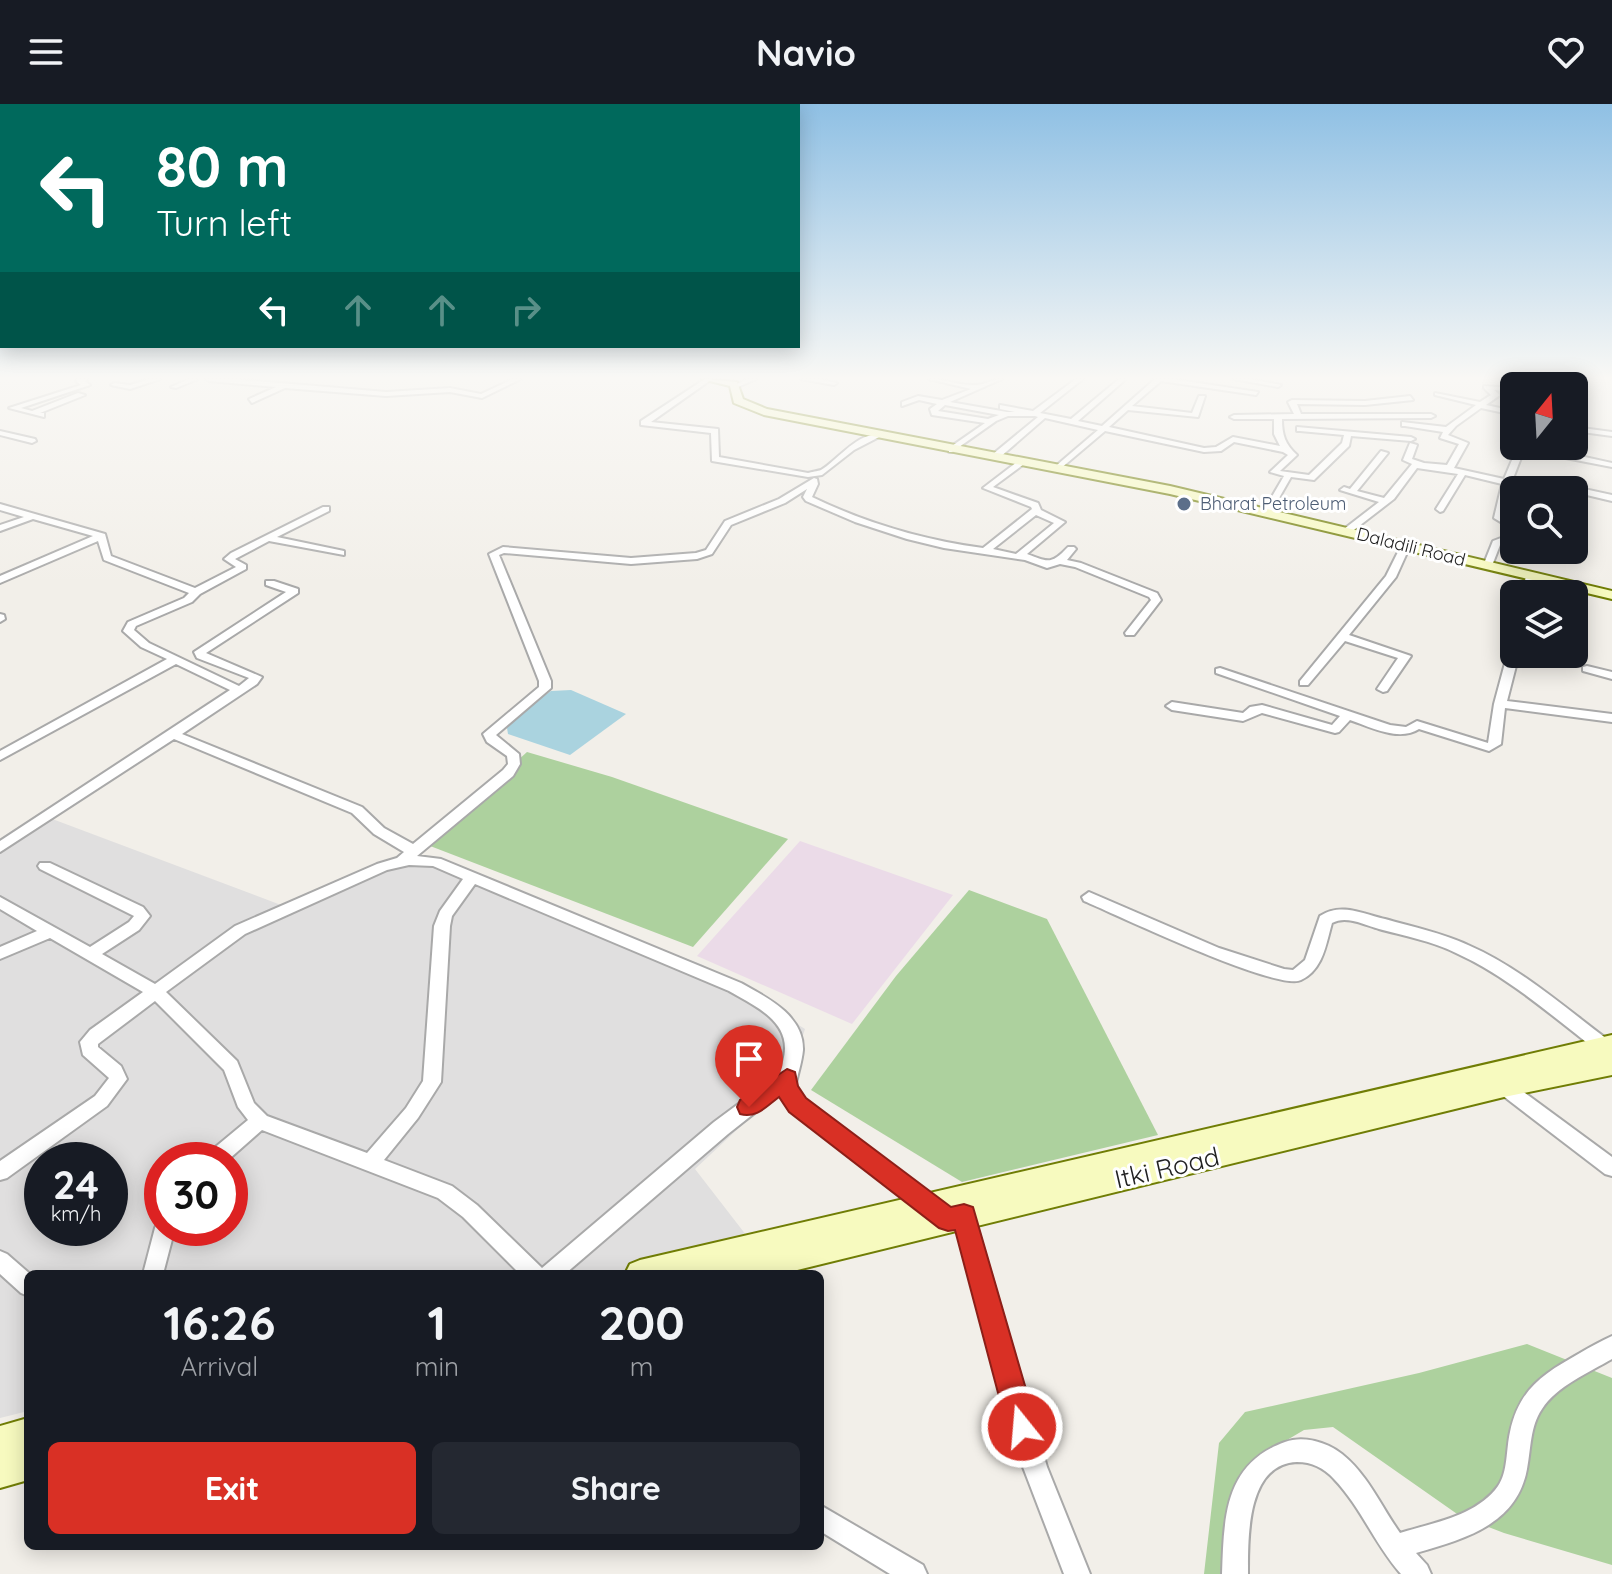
<!DOCTYPE html>
<style>
body{margin:0;font-family:Quicksand,sans-serif;background:#242831;color:#f1f3f6;height:100vh;display:flex;flex-direction:column;font-size:30px;white-space:nowrap}
*{box-sizing:border-box;margin:0}
p{font-size:26px;color:#9ea1a6}
.icon{flex:none;width:44px;height:44px;fill:none;stroke:currentColor;stroke-width:2;stroke-linecap:round;stroke-linejoin:round}
.map{position:relative;flex:1;overflow:hidden}
.drawer{position:absolute;left:24px;top:1166px;width:800px;height:280px;display:flex;flex-direction:column;background:#171b24;border-radius:12px;box-shadow:0 4px 20px #0003}
.drawer>*{flex:none}
.top-card{position:absolute;left:0px;top:0px;width:800px;height:244px;box-shadow:0 4px 20px #0003;background:#00695c;color:#fff;overflow:hidden}
.needle{width:52px;rotate:18deg}
.fabs{position:absolute;left:1500px;top:268px;display:grid;gap:16px}
.fabs a{display:grid;place-items:center;width:88px;height:88px;border-radius:12px;background:#171b24;box-shadow:0 4px 20px #0003;font-size:40px}
.speed{position:absolute;left:24px;top:1038px;display:flex;gap:16px;font-size:40px;font-weight:700;text-align:center}
.speed>*{display:grid;place-content:center;width:104px;height:104px;border-radius:50%;background:#171b24;box-shadow:0 4px 20px #0003;line-height:1}
.speed small{font-size:20px;font-weight:400}
.speed .limit{border:12px solid #d22;background:#fff;color:#111}
.pin{position:absolute;display:grid;place-items:center;width:68px;height:68px;color:#fff;margin:-82px -34px;border-radius:50% 50% 50% 0;rotate:-45deg;box-shadow:0 0 8px #0007}
.pin .icon{rotate:45deg}
.me{position:absolute;width:88px;margin:-44px;rotate:343deg;stroke-linejoin:round;filter:drop-shadow(0 0 6px #0008)}
.turn{display:flex;align-items:center;gap:28px;height:168px;padding:0 24px;font-size:36px}
.turn .icon{width:104px;height:104px;stroke-width:2.5}
.turn b{display:block;font-size:56px;line-height:68px}
.lanes{display:flex;align-items:center;height:76px;padding:0 24px;background:#0003;justify-content:center;gap:40px;direction:ltr}
.lanes .off{opacity:.35}
.eta{display:flex;justify-content:space-evenly;align-items:center;height:136px;text-align:center}
.eta b{font-size:48px;font-weight:800;line-height:56px}
.button{display:flex;gap:16px;margin-top:auto;padding:16px 24px}
.button a{flex:1;height:92px;border-radius:12px;background:#d93025;color:#fff;font-size:32px;font-weight:800;line-height:92px;text-align:center}
.button a+a{background:#242831;color:#f1f3f6}
header{display:flex;justify-content:space-between;align-items:center;height:104px;padding:0 24px;background:#171b24;font-size:36px;font-weight:800}
.map>svg:first-child{display:block}
.residential{fill:#e0dfdf;fill-rule:evenodd}
.industrial{fill:#ebdbe8}
.forest{fill:#add19e}
.water{fill:#aad3df}
.lines{fill:none;stroke-linecap:round;stroke-linejoin:round}
.minor-casing{stroke:#a9a9a9;stroke-width:4}
.secondary-casing{stroke:#707d05;stroke-width:4}
.minor{fill:#fff;fill-rule:evenodd}
.secondary{fill:#f7fabf;fill-rule:evenodd}
.route{fill:#d93025;stroke:#8d1f18;stroke-width:2}
.service-dot{fill:#5c6f8a;stroke:#fff;stroke-width:3}
.labels{text-anchor:middle;stroke-width:6;stroke-linejoin:round;paint-order:stroke}
.far-service-label{font-size:18px;fill:#4e5e75;stroke:#fff;text-anchor:start}
.far-street-label{font-size:18px;fill:#222;stroke:#fff}
.near-street-label{font-size:26px;fill:#222;stroke:#fff}
</style>
<header><svg class="icon" aria-label="menu" viewBox="0 0 24 24"><path d="M4 6h16M4 12h16M4 18h16"/></svg>Navio<svg class="icon" aria-label="heart" viewBox="0 0 24 24"><path d="M12 20l-8-8c-3-5 5-10 8-4 3-6 11-1 8 4z"/></svg></header>
<div class="map">
<svg width="1612" height="1470" viewBox="0 0 1612 1470">
<rect width="100%" height="100%" fill="#f2efe9"/>
<path class="residential" d="M47,713L281,801L399,751L474,773L703,861L805,925L787,979L695,1065L753,1140L622,1170H28V1307L0,1314V743ZM42,1056H110V1124H42ZM162,1056H230V1124H162Z"/>
<path class="industrial" d="M800,737L953,791L852,920L697,852Z"/>
<g class="forest">
<path d="M527,648L612,673L788,735L693,843L425,740Z"/>
<path d="M969,786L1047,815L1158,1031L962,1078L811,986L896,872Z"/>
<path d="M1527,1240L1612,1274V1461L1504,1429L1460,1412L1333,1323L1304,1326L1255,1355L1237,1470H1204L1219,1339L1245,1308L1419,1269Z"/>
</g>
<path class="water" d="M571,586L626,610L570,651L508,630L506,618L551,587Z"/>
<g class="lines">
<g class="minor-casing">
<g id="minor">
<path d="M78,275H87L85,277L90,281L21,304L32,307L78,289L85,291L40,309H44V313L9,304L81,281L76,277Z"/>
<path d="M150,275H160L130,285L111,281L114,279L130,281Z"/>
<path d="M189,275H198L176,284L171,283Z"/>
<path d="M206,275H232L386,288L450,284L481,290L513,275H521L482,294L450,288L386,292L285,284L252,299L249,295L276,283L209,277Z"/>
<path d="M705,275H712L651,318L718,325L719,353L808,369C811,368 818,367 821,366C837,357 860,325 881,332L854,346L822,371L808,373L712,357L711,329L641,321V317Z"/>
<path d="M747,275H756L738,283L733,282Z"/>
<path d="M801,275H819L837,279L834,281Z"/>
<path d="M929,275C945,275 961,282 976,281C985,281 993,275 1002,275L950,298L1007,308H1015L1000,305V301L1033,307L1076,275H1083L1040,309L1071,315L1119,275H1126L1078,317L1102,322L1155,275H1172L1258,288L1256,291L1161,277L1132,302L1192,309L1199,292H1205L1198,313L1128,306L1109,323L1204,344L1216,343L1233,333L1280,342L1274,330V315H1234L1230,313L1234,311L1294,310L1288,298L1292,296L1365,297L1410,292L1413,296L1365,301L1297,300L1301,310H1431L1435,312L1431,314L1282,315C1282,331 1285,340 1297,351L1280,367L1309,371L1342,339L1344,331L1300,327H1297V323L1411,333L1415,335L1411,337L1351,332L1349,342L1314,376L1291,373L1271,408L1267,411L1263,408L1284,372L1270,368L1288,351L1283,348L1234,338L1221,347L1204,348L1105,327L1060,365L1056,363L1057,361L1098,326L1045,314L999,354H993V350L1038,313L1035,312H1008L996,317L952,348H949V344L985,319L932,311L930,305L937,300L919,296L902,302V298L918,292L942,296L971,285ZM945,301L999,311L988,315L938,307Z"/>
<path d="M1234,275H1250L1281,281L1278,283Z"/>
<path d="M1502,275L1535,282H1523L1503,277Z"/>
<path d="M1484,282L1514,284V288L1494,286L1500,291L1486,301L1514,307V311L1481,304L1456,322L1448,331L1468,339L1454,364L1504,375L1518,342H1535L1612,359V363L1524,346L1512,377L1532,381L1552,378L1612,391V397L1574,388V386L1552,384L1530,386L1510,382L1503,413L1514,419V426L1494,414L1502,380L1465,371L1443,407L1440,408L1436,405L1458,370L1417,364L1394,395L1350,429H1344V425L1379,398L1340,386L1344,383L1350,385L1381,347L1388,349L1357,387L1384,394L1412,360L1403,356L1410,339L1417,341L1412,355L1424,359L1447,361L1459,340L1440,334L1443,328L1405,322H1402V318L1446,323L1476,301L1435,291V289L1480,298L1491,291L1484,284Z"/>
<path d="M1582,324L1612,328V332L1582,328Z"/>
<path d="M0,327L35,335L36,337L32,339L0,331Z"/>
<path d="M1021,355L1028,357L993,383L1038,399L1041,406L1065,418L1027,450C1048,458 1051,461 1068,443H1074L1076,445L1067,456L1081,459L1157,489L1161,496L1134,531H1126L1125,529L1151,496L1149,493L1075,463L1060,460L1047,464L1025,456L944,444L907,435L855,418L806,397L803,393L807,385L785,399L731,421L712,450L697,455L631,460L504,449L499,451L551,577V584L496,631L519,650L520,660L513,672L417,752L441,755L741,879C766,893 804,911 803,946C802,958 797,972 795,984L797,989L938,1096L941,1102L938,1108L931,1111L924,1108L785,999L780,989L728,1030L565,1170H520L463,1113L438,1094L262,1026L228,1056H204L207,1050L248,1016L238,1003L224,966L155,897L98,940V943L121,962L127,975L107,1002L7,1074L0,1076V1057L95,992L109,974L83,951L80,938L90,926L143,888L50,834L0,855V843L37,827L0,805V793L90,843L129,818L134,812L40,765L38,762L40,759H50L143,803L150,812L139,826L102,850L155,880L235,822L377,760L397,754L404,748L374,730L352,709L174,635L0,748V737L230,586L176,560L0,656V647L167,555L141,543L123,527L128,518L184,494L189,489L104,456L98,437L0,479V472L93,432L33,415L0,427V421L24,413L0,406V400L105,430L111,452L195,484L236,463L224,455L231,449L323,403H329V407L277,433L344,447V451L269,437L235,455L246,461V465L200,490L192,498L136,522L134,526L149,539L239,582L249,574L197,554L194,548L286,488L266,481V477H274L298,485V489L206,549L262,573L257,580L182,630L362,703L384,724L413,740L503,666L508,660L507,652L487,638L483,630L539,583V577L489,450L503,443L631,454L696,449L706,446L725,417L779,395L814,374L817,375L818,380L812,393C866,419 923,436 983,444L1032,405L1031,403L983,384ZM1036,411L1054,419L1016,450L993,445ZM409,761L433,762L463,775L440,807L434,822L423,977L406,1004L367,1049L267,1012L254,999L237,957L166,888L245,830L387,766ZM475,780L729,887C751,900 785,914 785,944C785,952 782,961 780,969L714,1018L542,1164L477,1101L452,1082L384,1056L418,1014L441,978L450,822L452,812Z"/>
<path d="M1514,429V435L1500,441L1491,464H1485L1483,462L1493,437Z"/>
<path d="M1402,440L1410,442L1396,473L1349,531L1411,552L1387,587L1383,588L1377,585L1398,554L1345,537L1308,581H1300V577L1386,472Z"/>
<path d="M1531,469L1536,472L1532,490H1522L1526,472Z"/>
<path d="M0,510L4,511L5,515L0,518Z"/>
<path d="M1514,545V550H1519L1507,597L1612,610V618L1505,604L1501,640L1489,647L1419,625C1399,638 1370,623 1350,616L1339,628L1335,629L1262,609L1243,617L1172,606L1166,602L1172,598L1243,609L1250,603L1262,601L1332,621L1340,612L1216,569V565L1220,564L1390,621L1406,623L1417,617L1488,639L1494,600L1508,548Z"/>
<path d="M1587,562L1612,568V575L1583,567V563Z"/>
<path d="M1089,788L1219,844L1284,865L1293,866L1305,856L1320,812C1341,798 1363,810 1385,815C1413,823 1442,829 1468,841C1521,864 1565,904 1611,938L1612,946L1605,950L1599,948C1553,913 1509,873 1456,849C1432,837 1405,832 1379,825C1365,821 1346,811 1332,819C1326,840 1323,866 1301,876C1278,888 1115,810 1084,797L1082,793Z"/>
<path d="M1504,976L1510,978L1612,1053V1072L1605,1070L1498,988L1495,983L1498,978Z"/>
<path d="M964,1103L971,1106L974,1112L1047,1363L1090,1470H1064L1023,1363L954,1112L957,1106Z"/>
<path d="M162,1116V1124H175L163,1170H143L155,1124L158,1117Z"/>
<path d="M0,1147L7,1150L30,1170H28V1192L21,1189L0,1170Z"/>
<path d="M1612,1232V1255C1588,1269 1557,1282 1542,1305C1530,1322 1531,1345 1527,1365C1517,1421 1464,1435 1416,1449L1427,1461L1431,1470H1401C1375,1441 1361,1403 1334,1375C1324,1364 1312,1358 1297,1358C1246,1360 1248,1435 1248,1470H1222C1224,1414 1224,1360 1285,1338C1303,1331 1327,1338 1342,1350C1368,1371 1381,1402 1400,1429C1432,1419 1477,1412 1498,1382C1508,1368 1506,1345 1510,1328C1519,1285 1543,1270 1580,1249C1590,1243 1601,1237 1612,1232Z"/>
<path d="M820,1401L923,1461L927,1470H890L820,1427Z"/>
</g>
</g>
<g class="secondary-casing">
<g id="secondary">
<path d="M702,275L737,278L743,295L767,305L1170,382L1612,487V495L1170,390L764,311L734,299L730,282Z"/>
<path d="M1612,931V951L1607,952L1612,951V971L1504,993L781,1170H708L709,1168L625,1170L630,1160L640,1156Z"/>
<path d="M28,1314V1376L0,1384V1322Z"/>
</g>
</g>
<use href="#minor" class="minor"/>
<use href="#secondary" class="secondary"/>
</g>
<linearGradient id="sky" x2="0" y2="1"><stop stop-color="#8fc0e4"/><stop offset="0.57" stop-color="#f9f8f5"/><stop offset="1" stop-color="#f9f8f5" stop-opacity="0"/></linearGradient>
<rect width="1612" height="481" fill="url(#sky)"/>
<path class="route" d="M787,965L795,968L798,982L806,994L951,1103L964,1100L973,1103L1037,1323L1033,1333L1022,1338L1012,1333L1007,1323L955,1126L948,1127L939,1124L789,1008L779,993C767,1002 756,1015 740,1010L737,1003L740,996Z"/>
<circle class="service-dot" cx="1184" cy="400" r="8"/>
<g class="labels">
<g class="far-service-label">
<text x="1200" y="406">Bharat Petroleum</text>
</g>
<g class="far-street-label">
<text transform="translate(1411 443) rotate(14)" y="6">Daladili Road</text>
</g>
<g class="near-street-label">
<text transform="translate(1167 1064) rotate(-13)" y="9">Itki Road</text>
</g>
</g>
</svg>
<div class="fabs">
<a><svg class="needle" viewBox="-14 -14 28 28"><path d="M0-13l5 13h-10z" fill="#e53935"/><path d="M0 13l5-13h-10z" fill="#9ea1a6"/></svg></a>
<a><svg class="icon" aria-label="search" viewBox="0 0 24 24"><circle cx="10" cy="10" r="6"/><path d="M15 15l6 6"/></svg></a>
<a><svg class="icon" aria-label="layers" viewBox="0 0 24 24"><path d="M12 4l9 5-9 5-9-5zM3 14l9 5 9-5"/></svg></a>
</div>
<div class="speed"><div>24<small>km/h</small></div><div class="limit">30</div></div>
<div class="pin" style="left:749px;top:1003px;background:#d93025"><svg class="icon" aria-label="arrive" viewBox="0 0 24 24"><path d="M6 21V4h12l-3 4 3 4H6"/></svg></div>
<svg class="me" style="left:1022px;top:1323px" viewBox="-20 -20 40 40"><circle r="17" fill="#d93025" stroke="#fff" stroke-width="3"/><path d="M0-11L8 9 0 5-8 9z" fill="#fff"/></svg>
<div class="top-card">
<div class="turn"><svg class="icon" aria-label="left" viewBox="0 0 24 24"><path d="M17 20v-9H6M10 6l-5 5 5 5"/></svg><div><b>80 m</b>Turn left</div></div>
<div class="lanes"><svg class="icon" aria-label="left" viewBox="0 0 24 24"><path d="M17 20v-9H6M10 6l-5 5 5 5"/></svg><svg class="icon off" aria-label="ahead" viewBox="0 0 24 24"><path d="M12 20V5M6 11l6-6 6 6"/></svg><svg class="icon off" aria-label="ahead" viewBox="0 0 24 24"><path d="M12 20V5M6 11l6-6 6 6"/></svg><svg class="icon off" aria-label="right" viewBox="0 0 24 24"><path d="M7 20v-9h11M14 6l5 5-5 5"/></svg></div>
</div>
<section class="drawer">
<div class="eta">
<div><b>16:26</b><p>Arrival</p></div>
<div><b>1</b><p>min</p></div>
<div><b>200</b><p>m</p></div>
</div>
<div class="button"><a>Exit</a><a>Share</a></div>
</section>
</div>
